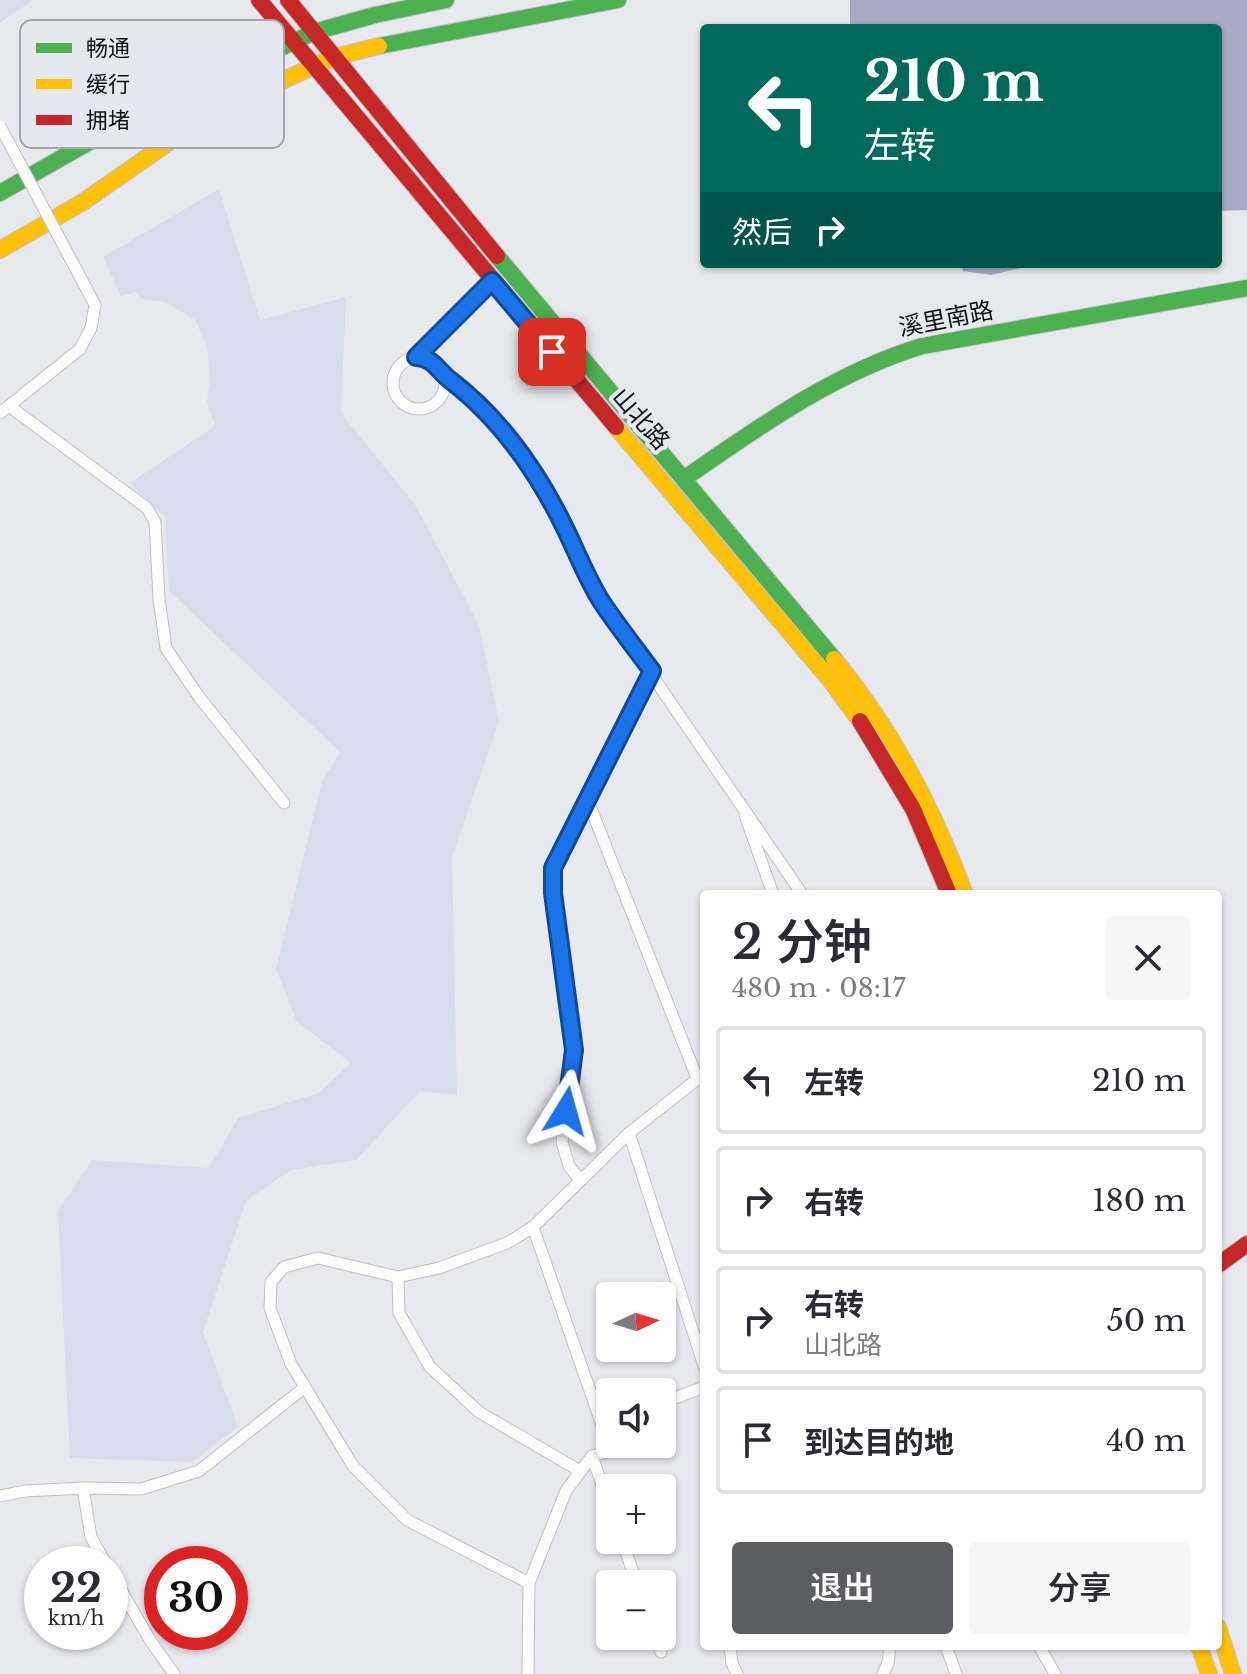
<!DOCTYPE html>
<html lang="zh">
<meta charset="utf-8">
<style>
body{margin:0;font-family:"Libre Baskerville","Noto Sans SC",serif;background:#f7f7f7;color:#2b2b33;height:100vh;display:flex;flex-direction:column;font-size:30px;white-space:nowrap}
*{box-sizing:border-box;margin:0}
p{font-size:26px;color:#7c7c81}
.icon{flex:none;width:44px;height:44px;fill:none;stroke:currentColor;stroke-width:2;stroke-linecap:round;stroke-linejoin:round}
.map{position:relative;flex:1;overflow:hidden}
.sheet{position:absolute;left:700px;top:890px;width:522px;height:760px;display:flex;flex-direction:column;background:#fff;border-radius:8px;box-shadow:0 2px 6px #0004}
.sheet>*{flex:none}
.guide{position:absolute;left:700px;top:24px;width:522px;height:244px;border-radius:8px;box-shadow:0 2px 6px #0004;background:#00695c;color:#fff;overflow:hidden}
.needle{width:52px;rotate:86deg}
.buttons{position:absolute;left:596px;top:1282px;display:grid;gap:16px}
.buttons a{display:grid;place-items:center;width:80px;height:80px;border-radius:8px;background:#fff;box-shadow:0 2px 6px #0004;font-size:40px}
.speed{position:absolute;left:24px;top:1546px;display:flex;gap:16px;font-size:40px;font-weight:700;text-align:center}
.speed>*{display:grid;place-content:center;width:104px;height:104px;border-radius:50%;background:#fff;box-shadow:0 2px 6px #0004;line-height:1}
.speed small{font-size:20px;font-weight:400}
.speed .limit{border:12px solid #d22;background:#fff;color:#111}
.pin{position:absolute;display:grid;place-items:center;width:68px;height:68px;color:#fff;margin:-34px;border-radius:16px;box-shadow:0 4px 12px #0006}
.me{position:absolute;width:88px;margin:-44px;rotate:8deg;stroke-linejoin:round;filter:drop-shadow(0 0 6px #0008)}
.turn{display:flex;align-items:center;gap:28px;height:168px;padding:0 32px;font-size:36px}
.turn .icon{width:104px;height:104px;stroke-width:2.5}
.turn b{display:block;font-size:56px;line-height:68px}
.then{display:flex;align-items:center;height:76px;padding:0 32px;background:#0003;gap:16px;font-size:30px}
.round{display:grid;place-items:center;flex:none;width:84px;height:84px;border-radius:8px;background:#f7f7f7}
.head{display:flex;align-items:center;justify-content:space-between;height:136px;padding:0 32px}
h1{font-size:48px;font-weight:600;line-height:60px}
.primary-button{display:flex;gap:16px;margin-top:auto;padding:16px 32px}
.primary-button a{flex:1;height:92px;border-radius:8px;background:#5c5d60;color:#fff;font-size:32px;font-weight:600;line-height:92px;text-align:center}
.primary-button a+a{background:#f7f7f7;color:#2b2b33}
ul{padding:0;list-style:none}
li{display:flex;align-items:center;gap:24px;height:108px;margin:0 16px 12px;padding:0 16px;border:4px solid #e1e1e2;border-radius:8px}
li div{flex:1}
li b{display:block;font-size:30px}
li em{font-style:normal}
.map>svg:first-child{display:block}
.green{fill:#d9dced}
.water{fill:#a6abc3}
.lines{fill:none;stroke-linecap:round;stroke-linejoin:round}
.street-casing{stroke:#c1c1c5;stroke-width:13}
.fast-casing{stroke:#c1c1c5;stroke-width:18}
.slow-casing{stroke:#c1c1c5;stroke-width:18}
.jam-casing{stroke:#c1c1c5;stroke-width:18}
.street{stroke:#fcfcfc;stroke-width:11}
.fast{stroke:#4caf50;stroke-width:16}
.slow{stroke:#ffc107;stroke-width:16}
.jam{stroke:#c62828;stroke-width:16}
.street-bridge-casing{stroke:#c1c1c5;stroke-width:13;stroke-linecap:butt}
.street-bridge{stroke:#fcfcfc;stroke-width:11}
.route-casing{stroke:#114b97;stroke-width:20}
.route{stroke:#1a73e8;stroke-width:14}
.labels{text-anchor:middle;stroke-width:8;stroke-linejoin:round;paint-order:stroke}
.street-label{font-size:24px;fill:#101114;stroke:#e5e7f1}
.key{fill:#e5e7f1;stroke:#a5a7af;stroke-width:2}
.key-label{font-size:22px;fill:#101114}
</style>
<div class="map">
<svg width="1247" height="1674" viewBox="0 0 1247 1674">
<rect width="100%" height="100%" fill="#e8e9ee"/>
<g class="green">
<path d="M0,0H33L0,23Z"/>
<path d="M219,189L260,320L346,297L341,413L416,506L479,625L499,722L452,857L457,1095L420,1091L356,1160L291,1170L246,1201L203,1332L238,1427L192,1462L70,1458L58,1211L92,1160L209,1168L238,1118L319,1093L351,1063L297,1022L276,969L322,781L340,752L169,591L165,517L130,483L215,426L207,402L210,379L207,346L195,320L166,302L141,299L136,292L121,296L103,257Z"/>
</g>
<g class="water">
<path d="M850,0H1247V210L1218,211V28H850Z"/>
<path d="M961,264H1038L991,275L963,271Z"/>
</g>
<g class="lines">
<g class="street-casing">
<g id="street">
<path d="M416,357L492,281"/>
<circle cx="419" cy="383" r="26"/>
<path d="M443,374L475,399L521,451L562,522L601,601L802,894"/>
<path d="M9,406L147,508L155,522L159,599L166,648L199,697L284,803"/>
<path d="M0,413L80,349L91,328L95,305"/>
<path d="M588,801L697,1078"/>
<path d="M745,815L773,894"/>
<path d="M629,1133L704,1366"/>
<path d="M580,1180L569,1166L562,1142L574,1050L553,893V868L652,671"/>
<path d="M533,1227L611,1451"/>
<path d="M398,1277L399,1313L430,1367L479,1412L580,1471"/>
<path d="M662,1403L704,1387"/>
<path d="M592,1456L610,1508"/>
<path d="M83,1488L91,1537L106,1564"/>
<path d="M0,1496L25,1491L83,1488L141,1489L199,1471L305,1387"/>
<path d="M622,1540L637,1584"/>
<path d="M110,1571L150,1640L174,1674"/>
<path d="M529,1583L407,1520L353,1466L291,1364L270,1308L271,1282L284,1267L318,1258L398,1277L439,1268L507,1243L533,1227L629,1133L704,1074"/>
<path d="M656,1636L661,1652"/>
<path d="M730,1646L732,1663L737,1674"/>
<path d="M946,1646L956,1674"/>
<path d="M1039,1646L1055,1674"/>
<path d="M528,1674L529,1583L566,1491L592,1456L611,1451L618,1444"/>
<path d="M883,1674L888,1663L890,1646"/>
</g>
</g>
<g class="fast-casing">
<g id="fast">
<path d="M379,46L618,0"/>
<path d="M0,193L112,129L314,32L375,15L446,0"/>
<path d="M497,256L834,659"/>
<path d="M685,478C760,426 834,373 922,346L1247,288"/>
</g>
</g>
<g class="slow-casing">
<g id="slow">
<path d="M0,250L83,202L172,140L273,85L334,57L379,46"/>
<path d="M616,427L831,681L860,721"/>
<path d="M834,659C892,729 934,810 965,894"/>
<path d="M1218,1627L1233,1674"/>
<path d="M1199,1646L1209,1674"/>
</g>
</g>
<g class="jam-casing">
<g id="jam">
<path d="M259,0L616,427"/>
<path d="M288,0L497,256"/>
<path d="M860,721L913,809L949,894"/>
<path d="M1218,1265L1247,1244"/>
</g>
</g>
<use href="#street" class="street"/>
<use href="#fast" class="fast"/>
<use href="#slow" class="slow"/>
<use href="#jam" class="jam"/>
<g class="street-bridge-casing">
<path id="street-bridge" d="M0,126L95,305"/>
</g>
<use href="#street-bridge" class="street-bridge"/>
</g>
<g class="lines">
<g class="route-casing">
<path id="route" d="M552,352L492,281L416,357C434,358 437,370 450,380C500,418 535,468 563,524C576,550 586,577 601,601C617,625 635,648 652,671L553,868V893L574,1050L566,1111"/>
</g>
<use href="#route" class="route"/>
</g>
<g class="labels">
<g class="street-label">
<text transform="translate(946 319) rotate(-11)" y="8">溪里南路</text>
<text transform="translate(641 419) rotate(49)" y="8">山北路</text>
</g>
</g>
<rect x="20" y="20" width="264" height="128" rx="12" class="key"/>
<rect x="36" y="43" width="36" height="10" fill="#4caf50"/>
<rect x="36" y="79" width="36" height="10" fill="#ffc107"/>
<rect x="36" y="115" width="36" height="10" fill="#c62828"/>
<g class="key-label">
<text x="86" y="56">畅通</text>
<text x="86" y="92">缓行</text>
<text x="86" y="128">拥堵</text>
</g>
</svg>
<div class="buttons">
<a><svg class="needle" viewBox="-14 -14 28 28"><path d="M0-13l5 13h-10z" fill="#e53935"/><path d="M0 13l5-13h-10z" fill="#7c7c81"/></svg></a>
<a><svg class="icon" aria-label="sound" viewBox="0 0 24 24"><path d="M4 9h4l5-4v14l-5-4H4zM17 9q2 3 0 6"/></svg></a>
<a>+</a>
<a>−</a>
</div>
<div class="speed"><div>22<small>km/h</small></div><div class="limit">30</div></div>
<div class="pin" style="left:552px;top:352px;background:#d93025"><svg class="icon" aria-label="arrive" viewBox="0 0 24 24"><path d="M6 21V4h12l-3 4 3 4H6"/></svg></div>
<svg class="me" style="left:566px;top:1111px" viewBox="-20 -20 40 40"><path d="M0-17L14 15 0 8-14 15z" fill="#1a73e8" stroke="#fff" stroke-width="4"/></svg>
<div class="guide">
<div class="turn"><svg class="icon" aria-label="left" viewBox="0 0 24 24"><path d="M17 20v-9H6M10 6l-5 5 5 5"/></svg><div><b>210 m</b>左转</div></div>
<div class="then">然后<svg class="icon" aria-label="right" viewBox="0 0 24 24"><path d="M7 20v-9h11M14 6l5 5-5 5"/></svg></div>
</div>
<section class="sheet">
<div class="head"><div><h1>2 分钟</h1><p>480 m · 08:17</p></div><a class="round"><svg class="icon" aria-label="close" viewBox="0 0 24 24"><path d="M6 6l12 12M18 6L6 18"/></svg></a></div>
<ul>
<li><svg class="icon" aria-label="left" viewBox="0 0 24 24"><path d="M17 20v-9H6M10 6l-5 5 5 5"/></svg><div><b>左转</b></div><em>210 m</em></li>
<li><svg class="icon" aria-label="right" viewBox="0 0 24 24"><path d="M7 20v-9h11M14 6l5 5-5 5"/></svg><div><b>右转</b></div><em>180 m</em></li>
<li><svg class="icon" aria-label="right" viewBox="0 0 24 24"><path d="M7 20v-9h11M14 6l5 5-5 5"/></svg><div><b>右转</b><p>山北路</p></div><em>50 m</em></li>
<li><svg class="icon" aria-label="arrive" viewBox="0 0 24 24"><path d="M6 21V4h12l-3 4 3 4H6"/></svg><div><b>到达目的地</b></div><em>40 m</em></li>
</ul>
<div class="primary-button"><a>退出</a><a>分享</a></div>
</section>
</div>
